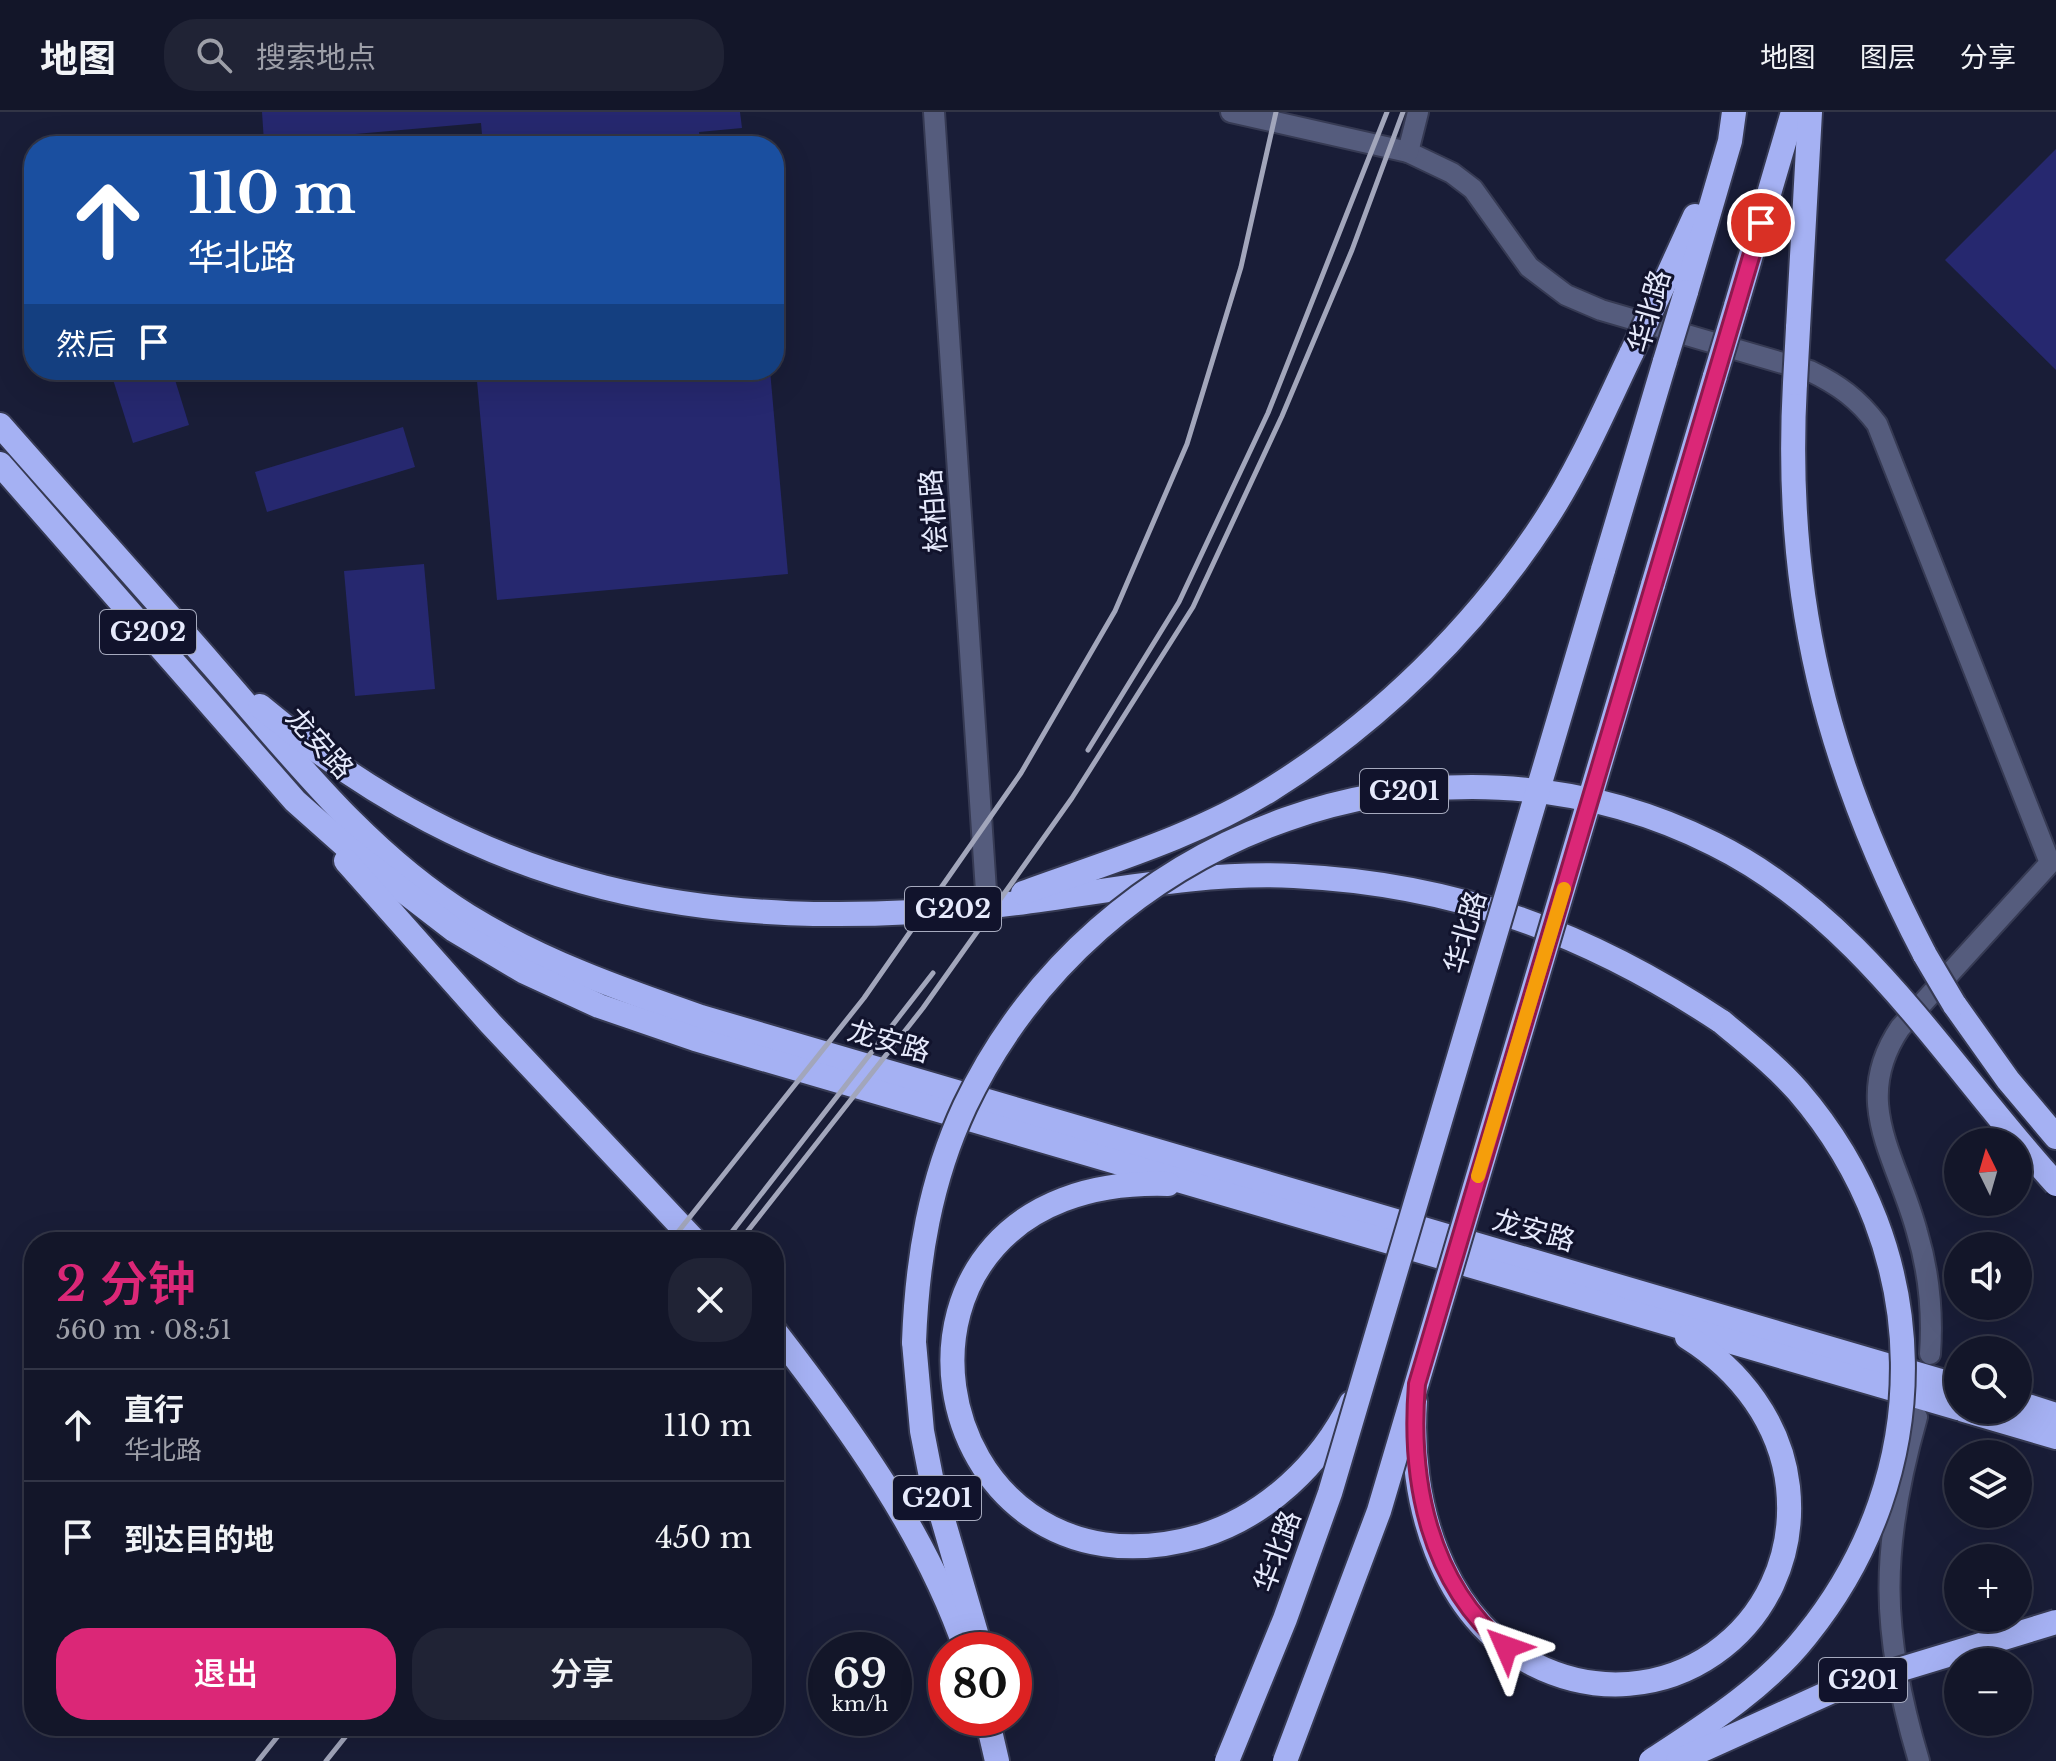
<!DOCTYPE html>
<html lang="zh">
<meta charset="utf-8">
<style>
body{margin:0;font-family:"Libre Baskerville","Noto Sans SC",serif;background:#202335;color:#f1f3f6;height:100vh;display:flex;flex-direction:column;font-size:30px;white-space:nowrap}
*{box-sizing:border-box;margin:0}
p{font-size:26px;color:#9d9fa8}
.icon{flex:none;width:44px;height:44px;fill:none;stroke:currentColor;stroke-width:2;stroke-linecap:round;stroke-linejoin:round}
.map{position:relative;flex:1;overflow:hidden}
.drawer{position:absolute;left:24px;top:1120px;width:760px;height:504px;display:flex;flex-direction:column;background:#131629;border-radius:32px;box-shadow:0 8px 32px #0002,0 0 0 2px #323546}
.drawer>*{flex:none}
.top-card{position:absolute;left:24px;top:24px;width:760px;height:244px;border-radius:32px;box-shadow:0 8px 32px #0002,0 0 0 2px #323546;background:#1a4fa0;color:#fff;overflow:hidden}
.needle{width:52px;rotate:355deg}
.fabs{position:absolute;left:1944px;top:1016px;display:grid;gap:16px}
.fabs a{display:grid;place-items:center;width:88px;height:88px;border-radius:50%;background:#131629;box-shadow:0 8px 32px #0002,0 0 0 2px #323546;font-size:40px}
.speed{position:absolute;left:808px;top:1520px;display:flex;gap:16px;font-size:40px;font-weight:700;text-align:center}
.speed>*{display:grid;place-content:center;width:104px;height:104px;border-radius:50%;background:#131629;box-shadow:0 8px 32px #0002,0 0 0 2px #323546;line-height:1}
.speed small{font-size:20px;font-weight:400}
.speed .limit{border:12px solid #d22;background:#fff;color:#111}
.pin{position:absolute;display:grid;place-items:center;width:68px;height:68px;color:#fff;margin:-34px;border:4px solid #fff;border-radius:50%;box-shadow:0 2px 8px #0007}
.me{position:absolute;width:88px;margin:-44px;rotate:313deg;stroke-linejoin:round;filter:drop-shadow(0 0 6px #0008)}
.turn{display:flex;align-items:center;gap:28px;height:168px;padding:0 32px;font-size:36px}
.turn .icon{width:104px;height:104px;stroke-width:2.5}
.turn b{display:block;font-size:56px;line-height:68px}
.then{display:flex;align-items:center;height:76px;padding:0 32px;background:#0003;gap:16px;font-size:30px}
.round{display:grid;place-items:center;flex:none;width:84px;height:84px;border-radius:32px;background:#202335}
.overview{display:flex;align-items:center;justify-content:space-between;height:136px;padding:0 32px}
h1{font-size:48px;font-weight:600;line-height:60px;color:#db2777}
.button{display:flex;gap:16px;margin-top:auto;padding:16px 32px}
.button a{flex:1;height:92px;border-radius:32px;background:#db2777;color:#fff;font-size:32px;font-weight:600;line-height:92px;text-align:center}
.button a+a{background:#202335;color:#f1f3f6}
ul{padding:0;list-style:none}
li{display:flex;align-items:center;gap:24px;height:112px;padding:0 32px;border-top:2px solid #323546}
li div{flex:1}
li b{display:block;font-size:30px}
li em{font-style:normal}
header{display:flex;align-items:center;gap:48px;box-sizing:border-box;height:112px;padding:0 40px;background:#131629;border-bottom:2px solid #323546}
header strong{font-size:38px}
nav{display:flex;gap:44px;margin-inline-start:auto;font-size:28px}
.search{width:560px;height:72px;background:#202335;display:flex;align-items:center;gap:20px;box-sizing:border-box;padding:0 28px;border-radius:32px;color:#9d9fa8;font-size:30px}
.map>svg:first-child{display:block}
.building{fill:#26286f}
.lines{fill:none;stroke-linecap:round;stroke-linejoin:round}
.minor-casing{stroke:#363a53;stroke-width:24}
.highway-casing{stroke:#363a53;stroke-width:28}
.minor{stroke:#555c7d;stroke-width:20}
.highway{stroke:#a5b1f3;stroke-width:24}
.rail{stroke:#a2a6bb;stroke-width:5}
.highway-bridge-casing{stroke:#363a53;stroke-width:28;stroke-linecap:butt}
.highway-bridge{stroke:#a5b1f3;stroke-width:24}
.route-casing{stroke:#8e194d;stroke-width:20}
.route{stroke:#db2777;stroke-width:14}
.slow{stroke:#f59e0b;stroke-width:14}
.labels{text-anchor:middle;stroke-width:6;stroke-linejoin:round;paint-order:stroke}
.shield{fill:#11132c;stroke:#a6aabe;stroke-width:2}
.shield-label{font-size:26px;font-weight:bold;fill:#e6eafc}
.street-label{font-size:28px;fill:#e6eafc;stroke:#11132c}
</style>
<header>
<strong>地图</strong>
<div class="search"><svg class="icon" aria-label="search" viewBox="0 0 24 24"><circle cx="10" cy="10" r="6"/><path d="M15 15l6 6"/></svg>搜索地点</div>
<nav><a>地图</a><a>图层</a><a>分享</a></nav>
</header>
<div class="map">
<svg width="2056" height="1649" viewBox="0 0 2056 1649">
<rect width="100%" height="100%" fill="#191d37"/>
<g class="building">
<path d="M262,0H740L742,16L699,20L701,34H483L481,11L264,30Z"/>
<path d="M2056,37V258L1945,148Z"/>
<path d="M110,258H172L189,313L133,331Z"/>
<path d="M476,258H770L788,462L497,488Z"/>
<path d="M403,315L415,355L267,400L255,360Z"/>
<path d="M424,452L435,577L355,584L344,459Z"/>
</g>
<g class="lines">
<g class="minor-casing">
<g id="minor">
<path d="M934,0L987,794"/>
<path d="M1231,0L1408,40L1452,61L1473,77L1529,155L1566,183L1601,198L1810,259C1839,273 1858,287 1877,312L2050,751L1900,916C1850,990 1897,1045 1917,1120C1929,1160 1933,1200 1930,1242"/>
<path d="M1408,40L1418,0"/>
<path d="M1917,1305C1880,1435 1880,1520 1919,1649"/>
</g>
</g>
<g class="highway-casing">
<g id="highway">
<path d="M1663,174L1695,104"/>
<path d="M1686,180L1730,29L1734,0"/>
<path d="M1736,194L1793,0"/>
<path d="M1798,216L1810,0"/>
<path d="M1795,271C1783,484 1827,656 1925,843"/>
<path d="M0,313C71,394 143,473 213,554C291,643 365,740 468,804C541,849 620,877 701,905L1958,1274"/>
<path d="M0,352L295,689L349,737L454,818L523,859L599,894L695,927L1958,1296"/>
<path d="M1603,458L1665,249"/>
<path d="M1653,473L1715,264"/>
<path d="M260,594C486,783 707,822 993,794C1093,783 1193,759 1294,764C1456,772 1588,821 1722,910"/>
<path d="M346,749L490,911L696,1130"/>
<path d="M1023,781C1105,751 1195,725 1270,678C1379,610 1476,515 1546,407C1580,355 1605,296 1632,240"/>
<path d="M1954,892L2008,968L2056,1025"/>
<path d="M1168,1072C839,1062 916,1507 1201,1424C1266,1404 1321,1352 1351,1291"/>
<path d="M774,1218C849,1315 926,1421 966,1538"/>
<path d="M914,1230L922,1319L932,1370L981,1538"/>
<path d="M1415,1289C1408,1387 1440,1504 1533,1552C1661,1617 1803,1518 1788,1375C1781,1311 1740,1258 1687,1225"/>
<path d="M2018,1291L2056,1303"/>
<path d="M1964,1298L2056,1325"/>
<path d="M987,1606L997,1649"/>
</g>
</g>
<use href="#minor" class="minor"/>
<use href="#highway" class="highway"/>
<g class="rail">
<path d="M1088,638L1179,490L1268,301L1387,0"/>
<path d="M670,1130L864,886L1021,661L1115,499L1187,332L1241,155L1276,0"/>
<path d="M724,1130L933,861"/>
<path d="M739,1130L923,896L1072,686L1193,495L1282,304L1352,138L1403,0"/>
<path d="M258,1649L286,1614"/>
<path d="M326,1649L354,1614"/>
</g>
<g class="highway-bridge-casing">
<g id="highway-bridge">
<path d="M1632,240L1663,174"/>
<path d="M1665,249L1686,180"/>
<path d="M1715,264L1736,194"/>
<path d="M1795,271L1798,216"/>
<path d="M1925,843L1954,892"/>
<path d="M914,1230C917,1148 930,1069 965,994C1097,717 1439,594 1714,732C1862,805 1948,954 2056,1072"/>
<path d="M1227,1649L1285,1507L1330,1381L1603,458"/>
<path d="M1285,1649L1379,1399L1653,473"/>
<path d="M1651,1649C1706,1613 1765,1576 1806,1524C1938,1361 1935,1138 1798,979C1775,953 1748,932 1722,910"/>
<path d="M1678,1649L1839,1576L2056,1510"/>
</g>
</g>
<use href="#highway-bridge" class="highway-bridge"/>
</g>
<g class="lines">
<g class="route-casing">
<path id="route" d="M1506,1535C1429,1470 1409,1370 1417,1272L1761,111"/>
</g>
<use href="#route" class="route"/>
<path class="slow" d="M1478,1064L1564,777"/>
</g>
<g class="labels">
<g class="shield">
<rect x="100" y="498" width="96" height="44" rx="6"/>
<rect x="1360" y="657" width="88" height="44" rx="6"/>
<rect x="905" y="775" width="96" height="44" rx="6"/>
<rect x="893" y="1364" width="88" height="44" rx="6"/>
<rect x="1819" y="1546" width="88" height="44" rx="6"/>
</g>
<g class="shield-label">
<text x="148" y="529">G202</text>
<text x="1404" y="688">G201</text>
<text x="953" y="806">G202</text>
<text x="937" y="1395">G201</text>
<text x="1863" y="1577">G201</text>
</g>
<g class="street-label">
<text transform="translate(1649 199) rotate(-74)" y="10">华北路</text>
<text transform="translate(933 399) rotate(-94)" y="10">桧柏路</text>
<text transform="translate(320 631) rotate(48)" y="10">龙安路</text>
<text transform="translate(1465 820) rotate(-74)" y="10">华北路</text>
<text transform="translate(889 929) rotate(16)" y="10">龙安路</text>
<text transform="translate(1534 1118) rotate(16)" y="10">龙安路</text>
<text transform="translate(1277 1439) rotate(-70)" y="10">华北路</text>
</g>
</g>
</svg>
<div class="fabs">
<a><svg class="needle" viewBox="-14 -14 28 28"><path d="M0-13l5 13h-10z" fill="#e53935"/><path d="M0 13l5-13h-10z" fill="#9d9fa8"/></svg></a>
<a><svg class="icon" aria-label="sound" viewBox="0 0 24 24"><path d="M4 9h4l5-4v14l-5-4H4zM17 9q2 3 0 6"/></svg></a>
<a><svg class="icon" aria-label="search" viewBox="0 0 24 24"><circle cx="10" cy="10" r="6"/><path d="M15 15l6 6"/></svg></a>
<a><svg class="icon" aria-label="layers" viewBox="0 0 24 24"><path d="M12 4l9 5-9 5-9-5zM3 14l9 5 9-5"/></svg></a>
<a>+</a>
<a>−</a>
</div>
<div class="speed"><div>69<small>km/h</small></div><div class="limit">80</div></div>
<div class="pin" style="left:1761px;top:111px;background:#d93025"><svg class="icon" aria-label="arrive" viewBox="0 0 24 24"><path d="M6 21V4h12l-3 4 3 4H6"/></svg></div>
<svg class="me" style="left:1506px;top:1535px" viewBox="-20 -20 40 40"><path d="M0-17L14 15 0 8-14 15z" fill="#db2777" stroke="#fff" stroke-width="4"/></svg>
<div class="top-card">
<div class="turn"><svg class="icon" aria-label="ahead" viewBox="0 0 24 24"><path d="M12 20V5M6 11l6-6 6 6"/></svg><div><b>110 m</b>华北路</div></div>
<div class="then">然后<svg class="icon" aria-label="arrive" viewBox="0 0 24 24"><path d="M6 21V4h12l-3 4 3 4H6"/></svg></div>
</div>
<section class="drawer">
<div class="overview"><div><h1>2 分钟</h1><p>560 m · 08:51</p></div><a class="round"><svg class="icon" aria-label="close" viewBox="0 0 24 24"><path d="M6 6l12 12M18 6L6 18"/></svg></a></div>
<ul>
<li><svg class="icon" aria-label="ahead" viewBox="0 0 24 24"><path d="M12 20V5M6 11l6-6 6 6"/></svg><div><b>直行</b><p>华北路</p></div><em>110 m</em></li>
<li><svg class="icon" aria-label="arrive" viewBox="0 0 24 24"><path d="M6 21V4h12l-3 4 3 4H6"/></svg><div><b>到达目的地</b></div><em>450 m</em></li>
</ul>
<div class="button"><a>退出</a><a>分享</a></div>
</section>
</div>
